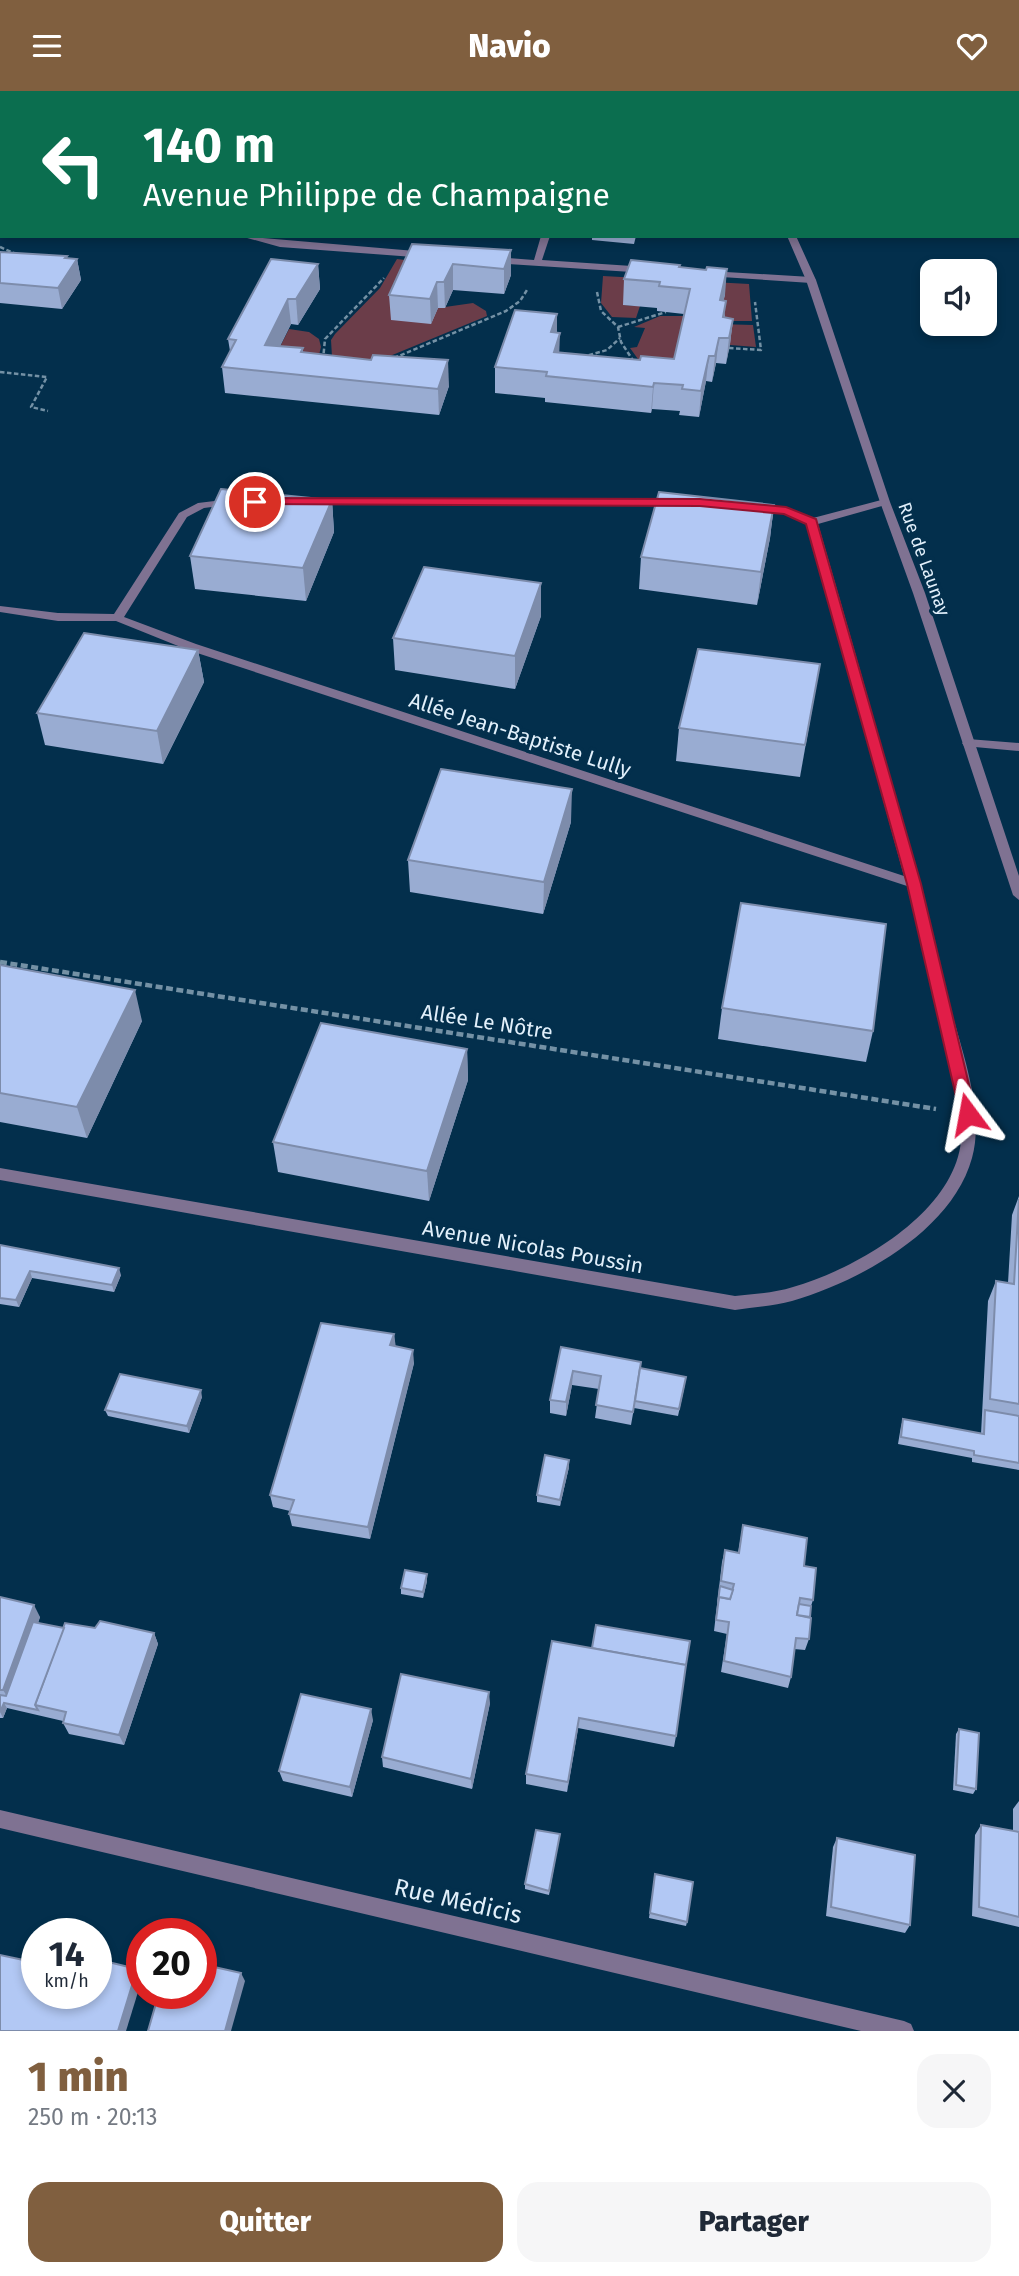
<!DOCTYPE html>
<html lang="fr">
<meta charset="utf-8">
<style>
body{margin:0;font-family:"Fira Sans",sans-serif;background:#f6f6f7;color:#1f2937;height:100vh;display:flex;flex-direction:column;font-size:26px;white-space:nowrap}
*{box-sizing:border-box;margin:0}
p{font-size:23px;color:#747a83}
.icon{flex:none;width:38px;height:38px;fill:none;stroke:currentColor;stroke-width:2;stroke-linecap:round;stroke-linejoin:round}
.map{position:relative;height:1940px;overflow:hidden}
.sheet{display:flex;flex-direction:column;background:#fff;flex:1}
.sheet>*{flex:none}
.top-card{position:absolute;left:0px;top:0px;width:1020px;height:147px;box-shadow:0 4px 10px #0003;background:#0b6e4f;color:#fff;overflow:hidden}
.controls{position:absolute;left:920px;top:168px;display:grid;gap:14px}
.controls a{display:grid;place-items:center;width:77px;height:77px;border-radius:14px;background:#fff;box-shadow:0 4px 10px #0003;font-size:35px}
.speed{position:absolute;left:21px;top:1827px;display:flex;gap:14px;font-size:35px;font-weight:700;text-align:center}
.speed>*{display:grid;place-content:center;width:91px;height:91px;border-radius:50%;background:#fff;box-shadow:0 4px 10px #0003;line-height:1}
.speed small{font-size:18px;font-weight:400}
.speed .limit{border:10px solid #d22;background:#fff;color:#111}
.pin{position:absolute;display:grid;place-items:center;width:60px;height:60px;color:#fff;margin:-30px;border:4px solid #fff;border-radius:50%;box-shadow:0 2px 7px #0007}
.me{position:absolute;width:77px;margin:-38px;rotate:347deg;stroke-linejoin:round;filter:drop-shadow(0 0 5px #0008)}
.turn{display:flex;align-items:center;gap:24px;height:147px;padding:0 28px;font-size:32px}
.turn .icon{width:91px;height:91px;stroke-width:2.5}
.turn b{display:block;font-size:49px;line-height:60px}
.round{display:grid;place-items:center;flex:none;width:74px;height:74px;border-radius:21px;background:#f6f6f7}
.overview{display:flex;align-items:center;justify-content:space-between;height:119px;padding:0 28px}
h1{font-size:42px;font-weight:800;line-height:52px;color:#805f3f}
.cta{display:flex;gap:14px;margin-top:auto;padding:14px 28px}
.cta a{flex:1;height:80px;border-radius:21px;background:#805f3f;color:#fff;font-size:28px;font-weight:800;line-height:80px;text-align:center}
.cta a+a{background:#f6f6f7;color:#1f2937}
header{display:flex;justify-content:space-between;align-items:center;height:91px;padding:0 28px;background:#805f3f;color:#fff;font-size:32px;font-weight:800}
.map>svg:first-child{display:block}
.green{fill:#6b3d49}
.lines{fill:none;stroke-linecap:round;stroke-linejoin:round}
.path-far1{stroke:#7491a5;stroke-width:2.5;stroke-dasharray:4.5 2.5;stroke-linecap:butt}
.path{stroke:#7491a5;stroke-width:4.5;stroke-dasharray:7 3.5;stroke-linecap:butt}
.lane{fill:#7f7292;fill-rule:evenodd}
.street{fill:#7f7292;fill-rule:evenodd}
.wall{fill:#99acd2}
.shaded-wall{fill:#7d8cab}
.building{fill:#b2c8f4;stroke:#7d8cab;stroke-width:2}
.route{fill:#e11d48;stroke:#92132f;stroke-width:2}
.labels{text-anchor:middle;stroke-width:7;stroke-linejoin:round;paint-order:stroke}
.far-street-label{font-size:18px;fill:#e2f0fb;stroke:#032f4c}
.street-label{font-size:21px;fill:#e2f0fb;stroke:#032f4c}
.near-street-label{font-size:24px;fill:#e2f0fb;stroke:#032f4c}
</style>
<header><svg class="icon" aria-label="menu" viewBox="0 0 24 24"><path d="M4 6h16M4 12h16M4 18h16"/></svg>Navio<svg class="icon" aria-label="heart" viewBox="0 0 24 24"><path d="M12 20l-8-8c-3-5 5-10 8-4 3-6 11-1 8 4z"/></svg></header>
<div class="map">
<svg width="1019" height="1940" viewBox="0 0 1019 1940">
<rect width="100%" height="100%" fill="#032f4c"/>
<g class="green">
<path d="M397,168L413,170L438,217L473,212L486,220L487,225L373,272L332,266L331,249L335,243L380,197Z"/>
<path d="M603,185L749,193L752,230H718L724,204L624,214L640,215L636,227L612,226L601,212Z"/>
<path d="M660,225H687L673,291L648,282L630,257L637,256L645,237L634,236Z"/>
<path d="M718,233L753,234L756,256L730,254Z"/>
<path d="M289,238L309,241L319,248L321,256L318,268L268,279Z"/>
</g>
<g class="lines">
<g class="path-far1">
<path d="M458,0L461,2"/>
<path d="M448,2L451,0"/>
<path d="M604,2L606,0"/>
<path d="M0,156L16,163"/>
<path d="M597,201L601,220L618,236L621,251L634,271"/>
<path d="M618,236L666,221"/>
<path d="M729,257L761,259L755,211"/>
<path d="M582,266L607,259L620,247"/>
<path d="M394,267L506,220L520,210L527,199"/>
<path d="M323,269L325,248L384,187"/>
<path d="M0,281L47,286L31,316L48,320"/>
</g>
<path class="path" d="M0,871L936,1018"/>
<g class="lane">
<path d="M301,0H309L300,2Z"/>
<path d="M240,145L427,161L431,164L427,167L280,156Z"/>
<path d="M541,145H550L542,169L647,176L652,179L647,182L493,172L488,169L493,166L534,169Z"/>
<path d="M709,180L811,186L816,189L811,192L706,185V181Z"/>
<path d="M231,408L236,411L235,413L204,417L187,426L124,526L196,553L904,785L807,433L784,423L755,418L750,415L755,412L790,418L813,427L885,408L889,409V413L818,433C863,589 908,744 946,901C958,949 986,1018 972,1067C952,1140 860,1190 792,1210C774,1215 754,1216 735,1219L0,1089V1077L735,1205C754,1203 774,1202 793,1196C856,1178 954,1122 961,1050C964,1010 950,968 940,930C928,885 918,840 907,795L188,559L116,530H58L0,521V515L58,522L114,523L179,422L198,412Z"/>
<path d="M314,408H672L677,411L672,414L310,413L309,411Z"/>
<path d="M968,648L1019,652V660L964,655L962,652Z"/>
</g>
<g class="street">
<path d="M701,0H710L711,2H702Z"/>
<path d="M787,145H796L816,189L890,411L925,502L1019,785V809L1013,804L913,502L880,411L806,189Z"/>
<path d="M0,1719L904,1930L911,1933L914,1940H861L0,1737Z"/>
</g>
</g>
<g class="wall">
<path d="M592,145H636L634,153L592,149Z"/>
<path d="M412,153L511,159V184L504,203L453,199L445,217H438L431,233L391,229L389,204Z"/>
<path d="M0,161L67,165V167L77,168L81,189L62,218L0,212Z"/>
<path d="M318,173L320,198L298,234L291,233L280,255L303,257V261L449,295L439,324L225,302L222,276L230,260L228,248Z"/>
<path d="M680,176L725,204L723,210L725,227L733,228L730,253L726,273L716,272L712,291L706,290L699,326L679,324L680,320L652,318L651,322L545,311V307L495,302V276L557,223V241L559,262L640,269L674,268L684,223L657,220V217L623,214L624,188Z"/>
<path d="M332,409L334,441L306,510L195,498L190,465Z"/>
<path d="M774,414L770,447L757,514L639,498L641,466Z"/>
<path d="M541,525L515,598L395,579L393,547Z"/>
<path d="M198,559L204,591L163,673L45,654L37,622Z"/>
<path d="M820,573L800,686L676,670L679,637Z"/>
<path d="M571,731L543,823L410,801L408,769Z"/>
<path d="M0,874L142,930L87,1047L0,1031Z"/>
<path d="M722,917L873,940L866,971L718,948Z"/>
<path d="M467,958L468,989L429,1110L278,1081L273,1051Z"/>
<path d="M1019,1105V1379L972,1371V1367L898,1353L901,1335L903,1328L981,1343L988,1210L996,1190L1008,1192L1012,1124Z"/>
<path d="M0,1154L121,1184L114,1201L32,1187L19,1216L0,1213Z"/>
<path d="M394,1243L395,1255L414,1272L370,1448L292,1435L289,1423L290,1420L273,1416L270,1404Z"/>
<path d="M561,1256L640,1278L685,1293L678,1325L634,1317L631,1334L595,1327L599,1298L572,1294L566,1325L550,1322V1309Z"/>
<path d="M202,1306L189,1342L108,1325L105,1319Z"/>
<path d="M569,1376L560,1415L537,1411V1404Z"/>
<path d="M743,1434L804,1475L813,1509L811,1515L809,1548L805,1559L794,1558L791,1586L788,1597L721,1581L727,1543L714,1540L722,1471L725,1459L738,1462Z"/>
<path d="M427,1483V1490L423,1507L401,1503V1497Z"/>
<path d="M0,1506L40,1526L38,1532L64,1537L154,1542L158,1553L124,1654L69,1643L63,1632V1630L7,1617L3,1627H0Z"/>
<path d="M552,1550L676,1645L674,1656L578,1637L567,1701L526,1693V1683Z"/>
<path d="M490,1612L472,1698L383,1676L382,1666Z"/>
<path d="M373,1629L352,1706L283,1690L279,1680Z"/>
<path d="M959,1638L976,1698L973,1703L953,1699L956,1643Z"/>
<path d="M1019,1710V1836L972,1825L975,1744L981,1734L1013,1740V1718Z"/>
<path d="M837,1747L910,1834L905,1842L826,1825L833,1756Z"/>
<path d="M559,1748L549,1804L525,1798V1793Z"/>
<path d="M655,1783L687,1831L686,1835L649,1827Z"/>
</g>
<g class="shaded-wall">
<path d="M511,159V184L504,203V178Z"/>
<path d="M67,165L69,179L77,168L81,189L62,218L58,197L65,167Z"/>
<path d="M318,173L320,198L298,234L296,208Z"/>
<path d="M453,173V199L445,217L444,191Z"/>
<path d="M727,178L725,204L717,235L720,209Z"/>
<path d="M437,191L438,217L431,233L430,208Z"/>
<path d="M288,208L291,233L268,279L265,254Z"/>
<path d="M557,223V248L551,241Z"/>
<path d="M733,228L730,253L726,273L729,247Z"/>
<path d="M560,242L559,268L553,287L554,261Z"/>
<path d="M719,247L716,272L712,291L715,265Z"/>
<path d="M709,265L706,290L699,326L701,300Z"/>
<path d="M448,269L449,295L439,324L438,298Z"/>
<path d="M654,292L652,318L651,322L653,296Z"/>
<path d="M332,409L334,441L306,510L303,477Z"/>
<path d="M774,414L770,447L757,514L761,481Z"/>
<path d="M541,492V525L515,598V565Z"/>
<path d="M198,559L204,591L163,673L157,640Z"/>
<path d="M572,698L571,731L543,823L544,791Z"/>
<path d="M135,899L142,930L87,1047L77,1016Z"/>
<path d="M467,958L468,989L429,1110L427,1080Z"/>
<path d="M119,1177L121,1184L114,1201L112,1194Z"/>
<path d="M30,1180L32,1187L19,1216L16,1209Z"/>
<path d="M394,1243L396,1257L390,1254Z"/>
<path d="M413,1259L414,1272L370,1448L368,1436Z"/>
<path d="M573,1280L572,1294L566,1325V1311Z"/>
<path d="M201,1299L202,1306L189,1342L187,1335Z"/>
<path d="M569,1369V1376L560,1415V1409Z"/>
<path d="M427,1483V1490L423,1507V1501Z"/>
<path d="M34,1514L40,1526L10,1610L3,1599Z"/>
<path d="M154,1542L158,1553L124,1654L119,1644Z"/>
<path d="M489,1601L490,1612L472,1698L471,1688Z"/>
<path d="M4,1612L7,1617L3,1627L0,1621Z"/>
<path d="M371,1618L373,1629L352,1706L350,1696Z"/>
<path d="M579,1627L578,1637L567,1701L568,1691Z"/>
<path d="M137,1878L142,1884V1888L126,1940H118Z"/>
<path d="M241,1882L245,1890L231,1940H225Z"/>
</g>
<g class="building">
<path d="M361,0H404L403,2H360Z"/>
<path d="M412,153L511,159L504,178L453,173L444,191H437L430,208L389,204Z"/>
<path d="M0,161L67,165L65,167L77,168L58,197L0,192Z"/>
<path d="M271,168L318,173L296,208H288L265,254L303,257L301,261L371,269L373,264L448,269L438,298L222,276L236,249L228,248Z"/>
<path d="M631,169L680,174L679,176L706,179L707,176L727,178L720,209L726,210L723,226L733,228L729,247H719L715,265H709L701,300L682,298L683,294L654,292L653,296L546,285L547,281L495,276L515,219L557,223L551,241L560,242L554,261L640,269L641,265L674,268L690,198L659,195L660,191L624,188Z"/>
<path d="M221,398L332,409L303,477L190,465Z"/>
<path d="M659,401L774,414L761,481L641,466Z"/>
<path d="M424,476L541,492L515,565L393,547Z"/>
<path d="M84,542L198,559L157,640L37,622Z"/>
<path d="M698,558L820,573L805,654L679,637Z"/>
<path d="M441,678L572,698L544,791L408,769Z"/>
<path d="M741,812L886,833L873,940L722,917Z"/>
<path d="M0,874L135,899L77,1016L0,1002Z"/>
<path d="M321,932L467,958L427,1080L273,1051Z"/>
<path d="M1019,1108V1313L990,1308L996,1190L1014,1193Z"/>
<path d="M0,1154L119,1177L112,1194L30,1180L16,1209L0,1207Z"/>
<path d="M321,1232L394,1243L390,1254L413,1259L368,1436L289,1423L294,1409L270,1404Z"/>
<path d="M561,1256L641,1271L633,1321L596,1314L601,1285L573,1280L566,1311L550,1309Z"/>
<path d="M640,1277L686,1286L679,1318L635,1310Z"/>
<path d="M120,1283L201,1299L187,1335L105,1319Z"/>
<path d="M985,1319L1019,1325V1372L974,1364V1360L901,1346L903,1328L984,1343Z"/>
<path d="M545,1364L569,1369L560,1409L537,1404Z"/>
<path d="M743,1434L807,1447L804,1475L816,1477L813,1509L800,1507L797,1524L811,1527L809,1548L796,1547L791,1586L724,1570L729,1531L716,1529L719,1506L730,1508L734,1493L721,1490L725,1459L739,1462Z"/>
<path d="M405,1479L427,1483L423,1501L401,1497Z"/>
<path d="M720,1495L733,1499L730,1508L719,1506L718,1511Z"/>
<path d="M0,1506L34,1514L3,1599H0Z"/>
<path d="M799,1513L811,1515L810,1526L797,1524Z"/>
<path d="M100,1530L154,1542L119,1644L63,1632L66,1621L35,1614L65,1532L95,1537Z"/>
<path d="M33,1531L64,1537L35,1614L38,1619L4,1612L0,1621V1604L6,1605Z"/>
<path d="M596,1534L690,1550L686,1574L592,1557Z"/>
<path d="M552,1550L686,1574L676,1645L579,1627L568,1691L526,1683Z"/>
<path d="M401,1583L489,1601L471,1688L382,1666Z"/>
<path d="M301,1603L371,1618L350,1696L279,1680Z"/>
<path d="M959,1638L979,1642L976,1698L956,1694Z"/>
<path d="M981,1734L1019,1741V1826L979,1816Z"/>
<path d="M536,1739L560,1743L549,1800L525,1793Z"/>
<path d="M837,1747L915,1764L910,1834L831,1816Z"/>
<path d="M655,1783L693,1791L687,1831L650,1822Z"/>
<path d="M37,1861V1902H96V1868L137,1878L118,1940H0V1864L33,1871Z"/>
<path d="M201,1873L241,1882L225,1940H148L159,1902H201Z"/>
</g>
<path class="route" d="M255,407L700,408L786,416L816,428L921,793L976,1023L974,1028H962L960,1023L907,793L806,433L784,423L700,415L251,413L249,411Z"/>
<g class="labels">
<g class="far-street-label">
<text transform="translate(924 468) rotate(70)" y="6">Rue de Launay</text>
</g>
<g class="street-label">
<text transform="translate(520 644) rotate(18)" y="7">Allée Jean-Baptiste Lully</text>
<text transform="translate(487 931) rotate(9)" y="7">Allée Le Nôtre</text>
<text transform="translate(533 1156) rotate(10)" y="7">Avenue Nicolas Poussin</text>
</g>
<g class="near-street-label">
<text transform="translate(458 1810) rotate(13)" y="8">Rue Médicis</text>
</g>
</g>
</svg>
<div class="controls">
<a><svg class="icon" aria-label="sound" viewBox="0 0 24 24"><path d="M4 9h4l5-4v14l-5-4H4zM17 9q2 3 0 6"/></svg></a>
</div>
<div class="speed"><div>14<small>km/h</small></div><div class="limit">20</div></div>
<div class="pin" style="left:255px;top:411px;background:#d93025"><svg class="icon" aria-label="arrive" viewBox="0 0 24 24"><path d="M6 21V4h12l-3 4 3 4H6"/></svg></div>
<svg class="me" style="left:968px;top:1023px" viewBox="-20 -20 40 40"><path d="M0-17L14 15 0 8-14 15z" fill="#e11d48" stroke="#fff" stroke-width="4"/></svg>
<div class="top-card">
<div class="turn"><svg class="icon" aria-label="left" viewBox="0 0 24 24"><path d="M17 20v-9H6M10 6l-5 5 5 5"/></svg><div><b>140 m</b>Avenue Philippe de Champaigne</div></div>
</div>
</div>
<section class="sheet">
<div class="overview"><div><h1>1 min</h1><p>250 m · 20:13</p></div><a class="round"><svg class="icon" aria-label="close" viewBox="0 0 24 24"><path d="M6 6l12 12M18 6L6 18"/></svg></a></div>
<div class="cta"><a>Quitter</a><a>Partager</a></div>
</section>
